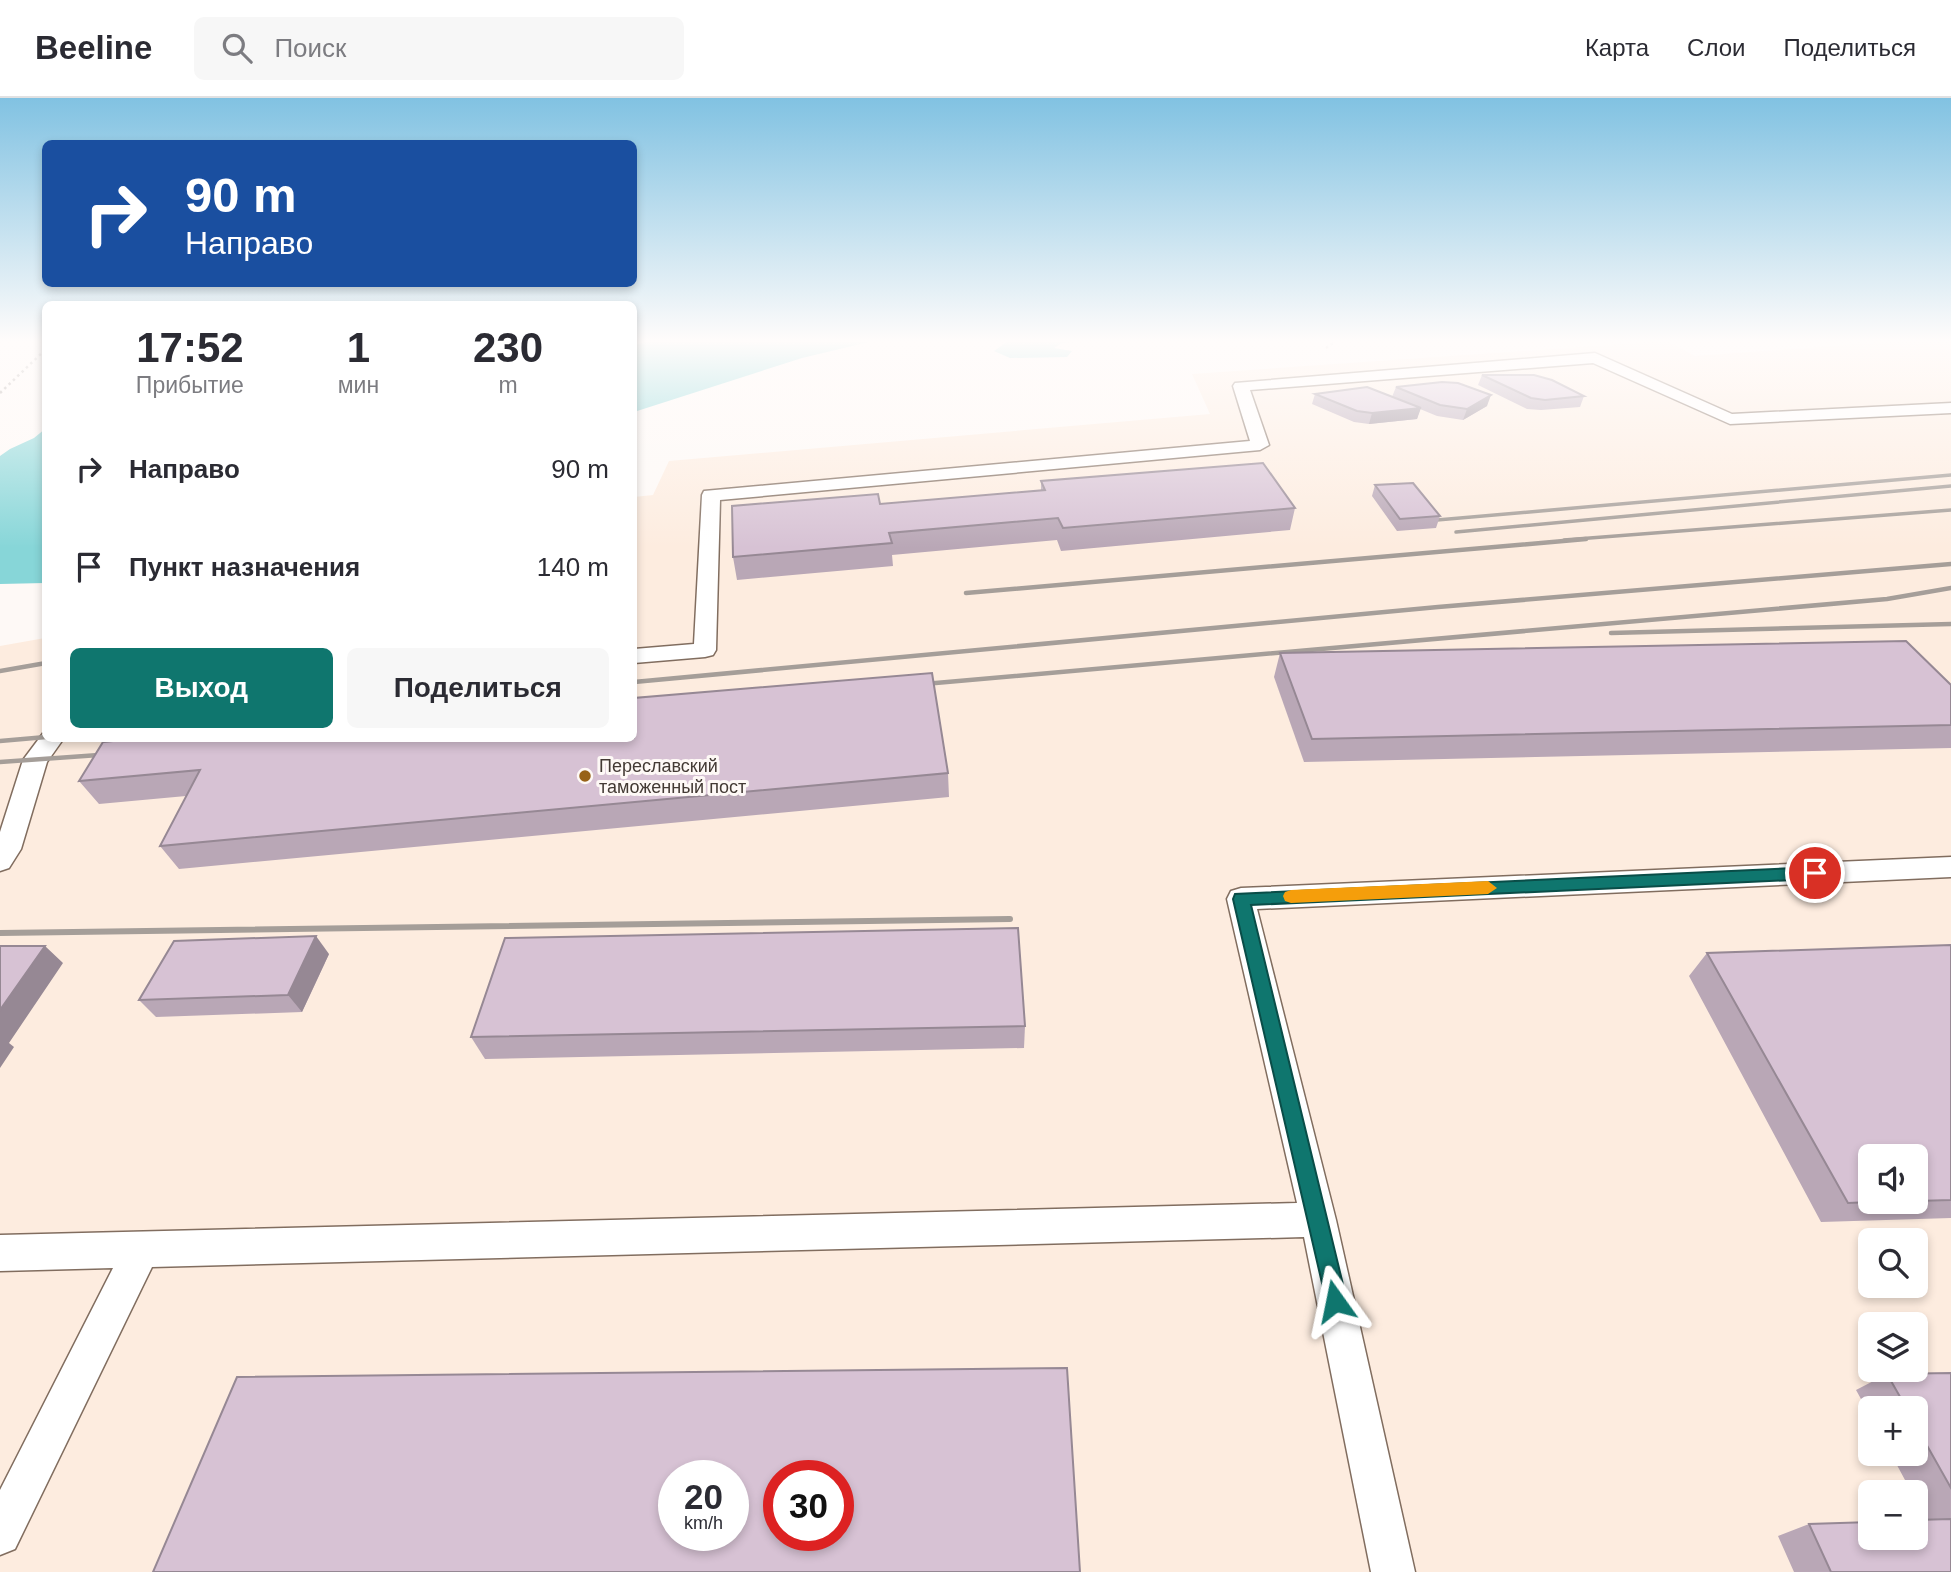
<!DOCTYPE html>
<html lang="ru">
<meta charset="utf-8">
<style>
body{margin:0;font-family:Arial,sans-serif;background:#f7f7f7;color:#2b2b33;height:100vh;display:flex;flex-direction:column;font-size:26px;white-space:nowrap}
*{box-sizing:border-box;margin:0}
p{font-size:23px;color:#7c7c81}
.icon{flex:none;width:38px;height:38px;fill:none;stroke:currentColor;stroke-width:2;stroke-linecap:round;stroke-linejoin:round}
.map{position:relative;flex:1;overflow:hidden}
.details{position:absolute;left:42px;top:203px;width:595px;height:441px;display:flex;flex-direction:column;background:#fff;border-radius:10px;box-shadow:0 4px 10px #0003}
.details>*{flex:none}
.hud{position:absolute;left:42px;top:42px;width:595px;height:147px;border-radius:10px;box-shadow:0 4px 10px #0003;background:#1a4fa0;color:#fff;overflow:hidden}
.buttons{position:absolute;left:1858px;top:1046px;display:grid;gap:14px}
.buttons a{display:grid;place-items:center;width:70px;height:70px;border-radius:10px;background:#fff;box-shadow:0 4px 10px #0003;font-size:35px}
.speed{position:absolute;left:658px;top:1362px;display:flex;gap:14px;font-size:35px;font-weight:700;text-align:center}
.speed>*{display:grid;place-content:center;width:91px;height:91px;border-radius:50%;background:#fff;box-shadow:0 4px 10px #0003;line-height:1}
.speed small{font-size:18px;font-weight:400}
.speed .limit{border:10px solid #d22;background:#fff;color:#111}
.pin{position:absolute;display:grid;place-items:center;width:60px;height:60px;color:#fff;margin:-30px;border:4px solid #fff;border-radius:50%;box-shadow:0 2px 7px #0007}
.me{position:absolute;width:77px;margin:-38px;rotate:348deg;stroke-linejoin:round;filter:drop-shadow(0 0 5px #0008)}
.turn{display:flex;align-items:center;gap:24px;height:147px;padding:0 28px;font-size:32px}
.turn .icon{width:91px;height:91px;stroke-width:2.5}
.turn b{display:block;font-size:49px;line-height:60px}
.eta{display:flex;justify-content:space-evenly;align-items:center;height:119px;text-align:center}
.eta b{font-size:42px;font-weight:700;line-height:49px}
.primary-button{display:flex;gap:14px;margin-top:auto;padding:14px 28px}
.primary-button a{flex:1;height:80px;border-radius:10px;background:#0f766e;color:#fff;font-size:28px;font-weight:700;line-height:80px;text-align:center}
.primary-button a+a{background:#f7f7f7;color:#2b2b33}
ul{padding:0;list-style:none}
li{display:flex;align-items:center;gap:21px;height:98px;padding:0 28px}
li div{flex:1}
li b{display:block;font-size:26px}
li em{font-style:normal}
header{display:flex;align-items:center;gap:42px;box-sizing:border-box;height:98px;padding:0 35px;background:#fff;border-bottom:2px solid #e1e1e2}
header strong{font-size:33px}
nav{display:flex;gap:38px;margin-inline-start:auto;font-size:24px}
.search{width:490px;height:63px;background:#f7f7f7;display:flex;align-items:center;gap:18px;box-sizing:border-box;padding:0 24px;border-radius:10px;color:#7c7c81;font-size:26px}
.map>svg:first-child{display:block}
.built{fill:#fdecdf;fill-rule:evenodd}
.water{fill:#87d6d8}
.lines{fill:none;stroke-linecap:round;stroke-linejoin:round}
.street-casing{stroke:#816d5f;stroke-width:3}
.path{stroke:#a39c98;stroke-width:2.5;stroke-dasharray:2.5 3.5;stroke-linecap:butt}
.street{fill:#fff;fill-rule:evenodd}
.rail-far2{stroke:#a59e99;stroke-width:3.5}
.rail-far1{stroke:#a59e99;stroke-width:4.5}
.rail{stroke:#a59e99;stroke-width:6}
.wall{fill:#b9a7b6;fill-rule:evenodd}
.shaded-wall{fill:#968894}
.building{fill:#d7c2d4;stroke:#968894;stroke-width:2;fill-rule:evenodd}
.route{fill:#0f766e;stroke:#0a4d48;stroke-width:2}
.slow{fill:#f59e0b}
.poi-dot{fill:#976218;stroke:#fef9f6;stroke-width:2.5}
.labels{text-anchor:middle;stroke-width:6;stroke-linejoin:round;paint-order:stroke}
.poi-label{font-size:18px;fill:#433a34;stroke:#fef9f6;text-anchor:start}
</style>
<header>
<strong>Beeline</strong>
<div class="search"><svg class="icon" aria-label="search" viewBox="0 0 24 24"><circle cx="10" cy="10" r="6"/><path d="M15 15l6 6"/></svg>Поиск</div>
<nav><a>Карта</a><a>Слои</a><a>Поделиться</a></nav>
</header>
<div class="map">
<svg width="1951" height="1474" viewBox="0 0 1951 1474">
<rect width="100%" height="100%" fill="#fef9f6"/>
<path class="built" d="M1668,243L1695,258L1902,243H1951V1474H0V548L45,540L46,640H634V399L653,397L669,363L1210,316L1192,276ZM1871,1059H1916V1104H1871ZM1871,1143H1916V1188H1871ZM1871,1227H1916V1272H1871ZM1871,1311H1916V1356H1871ZM674,1377H733V1437H674ZM779,1377H838V1437H779ZM1871,1395H1916V1440H1871Z"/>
<g class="water">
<path d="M650,243H873L802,260L634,314V247Z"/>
<path d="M1008,243H1084L1062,245L1054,250L1072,253L1067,259L1010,260L994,253Z"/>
<path d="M45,331V485L0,486V358L10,351L34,340Z"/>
</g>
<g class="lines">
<g class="street-casing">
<g id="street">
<path d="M1595,255L1732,316L1951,305V315L1730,326L1593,265L1250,292L1269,347L1260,352L720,402L716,552L713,557L705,559L634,565V551L694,546L702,397L704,393L1250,343L1233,288L1235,285Z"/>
<path d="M44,634L46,640H64L47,664L21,751L9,770L0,773V734L23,662Z"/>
<path d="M1951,759V779L1257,811L1336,1122L1415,1474H1371L1304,1139L152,1169L15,1451L0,1457V1392L113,1170L0,1173V1137L1297,1105L1227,801L1231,793L1241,790Z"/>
</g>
</g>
<g class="path">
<path d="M1326,250L1336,243"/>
<path d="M0,295L46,251"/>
</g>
<use href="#street" class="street"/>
<g class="rail-far2">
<path d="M1437,422L1951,377"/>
<path d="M1456,434L1951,388"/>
<path d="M1564,442L1951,412"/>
</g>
<g class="rail-far1">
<path d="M966,495L1586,441"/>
<path d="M1611,535L1951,526"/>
<path d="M0,573L46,565"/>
<path d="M634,584L1438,509L1951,466"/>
<path d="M913,587L1887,501L1951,490"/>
<path d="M0,643L46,639"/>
<path d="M0,664L113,656"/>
</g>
<path class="rail" d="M0,835L1010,821"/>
</g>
<g class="wall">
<path d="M1482,277L1584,298L1580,309L1541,312L1527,311L1478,287Z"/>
<path d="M1396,289L1487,308L1463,322L1437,318L1420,311L1417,321L1369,326L1354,324L1312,306L1315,296L1392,299Z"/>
<path d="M1041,383L1295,410L1290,432L1061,453L1057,442L892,457L893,468L737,482L733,459L880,406L1041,393Z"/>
<path d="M1375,387L1440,418L1436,430L1397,433L1372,398Z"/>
<path d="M1280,555L1951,627V650L1304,664L1274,579Z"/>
<path d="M103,644L948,675L949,699L179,771L160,748L186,698L99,706L79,683Z"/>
<path d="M1951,847V1120L1821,1124L1689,878L1707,855ZM1916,1059V1104H1871Z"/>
<path d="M329,856L302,914L156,919L139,902Z"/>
<path d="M1025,928L1024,950L485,961L471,939Z"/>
<path d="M1951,1275V1474H1794L1778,1438L1809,1426L1926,1422L1916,1403V1395H1912L1891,1356H1916V1311H1871V1319L1856,1292L1887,1276Z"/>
</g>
<g class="shaded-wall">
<path d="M1491,297L1487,308L1463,322L1467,311Z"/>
<path d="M1421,310L1417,321L1369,326L1372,315Z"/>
<path d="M316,838L329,856L302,914L288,897Z"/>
<path d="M45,848L63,865L9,945L14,949L0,970V912Z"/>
</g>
<g class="building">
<path d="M1482,277H1534L1552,282L1584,298L1545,302L1531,300Z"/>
<path d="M1442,284L1458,285L1491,297L1467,311L1440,307L1396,289Z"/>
<path d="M1367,289L1421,310L1372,315L1357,313L1315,296Z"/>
<path d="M1263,365L1295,410L1063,430L1058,420L889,435L892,445L733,459L732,408L878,396L880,406L1045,392L1041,383Z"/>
<path d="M1413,385L1440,418L1400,421L1375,387Z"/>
<path d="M1906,543L1951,587V627L1312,641L1280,555Z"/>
<path d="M932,575L948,675L160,748L200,672L79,683L103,644L143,640H634V600Z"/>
<path d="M1018,830L1025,928L471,939L505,840Z"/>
<path d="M316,838L288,897L139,902L174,843Z"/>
<path d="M1951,847V1102L1916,1103V1059H1871V1104L1848,1105L1707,855Z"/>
<path d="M0,848H45L0,912Z"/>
<path d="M1067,1270L1080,1474H153L237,1279ZM674,1377H733V1437H674ZM779,1377H838V1437H779Z"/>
<path d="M1951,1275V1390L1916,1328V1311H1907L1887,1276Z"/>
<path d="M1951,1421V1474H1831L1809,1426L1871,1424V1440H1916V1422Z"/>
</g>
<linearGradient id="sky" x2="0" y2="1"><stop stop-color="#81c2e2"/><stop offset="0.54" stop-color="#fffcfb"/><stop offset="1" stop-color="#fffcfb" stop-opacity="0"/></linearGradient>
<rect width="1951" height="450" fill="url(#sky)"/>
<path class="route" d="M1815,769L1823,775L1815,781L1251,807L1347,1203L1343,1211L1335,1214L1328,1211L1233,801L1235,796Z"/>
<path class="slow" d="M1488,783L1497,790L1488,796L1291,805L1285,803L1283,798L1285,794L1291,792Z"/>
<circle class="poi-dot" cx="585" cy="678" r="7"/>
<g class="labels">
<g class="poi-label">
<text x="599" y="674">Переславский<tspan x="599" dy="21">таможенный пост</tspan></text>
</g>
</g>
</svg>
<div class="buttons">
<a><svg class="icon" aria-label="sound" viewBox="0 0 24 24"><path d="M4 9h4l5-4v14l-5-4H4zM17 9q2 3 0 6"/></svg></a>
<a><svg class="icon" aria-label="search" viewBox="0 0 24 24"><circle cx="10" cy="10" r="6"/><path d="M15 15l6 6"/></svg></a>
<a><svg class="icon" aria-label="layers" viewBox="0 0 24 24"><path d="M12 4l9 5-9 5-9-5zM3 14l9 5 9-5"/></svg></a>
<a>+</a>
<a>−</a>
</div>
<div class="speed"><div>20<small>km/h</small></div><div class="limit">30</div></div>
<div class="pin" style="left:1815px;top:775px;background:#d93025"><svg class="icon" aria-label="arrive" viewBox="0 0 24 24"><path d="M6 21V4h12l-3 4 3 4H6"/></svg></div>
<svg class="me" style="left:1335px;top:1203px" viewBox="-20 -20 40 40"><path d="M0-17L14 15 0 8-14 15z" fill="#0f766e" stroke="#fff" stroke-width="4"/></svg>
<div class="hud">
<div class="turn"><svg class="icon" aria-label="right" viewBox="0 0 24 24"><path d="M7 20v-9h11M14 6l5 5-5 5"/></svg><div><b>90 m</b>Направо</div></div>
</div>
<section class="details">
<div class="eta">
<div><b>17:52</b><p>Прибытие</p></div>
<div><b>1</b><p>мин</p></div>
<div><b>230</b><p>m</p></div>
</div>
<ul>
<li><svg class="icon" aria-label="right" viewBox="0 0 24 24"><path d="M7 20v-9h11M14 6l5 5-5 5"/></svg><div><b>Направо</b></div><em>90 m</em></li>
<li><svg class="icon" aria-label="arrive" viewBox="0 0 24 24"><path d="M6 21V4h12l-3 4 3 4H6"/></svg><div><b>Пункт назначения</b></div><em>140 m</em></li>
</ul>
<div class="primary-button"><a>Выход</a><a>Поделиться</a></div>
</section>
</div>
